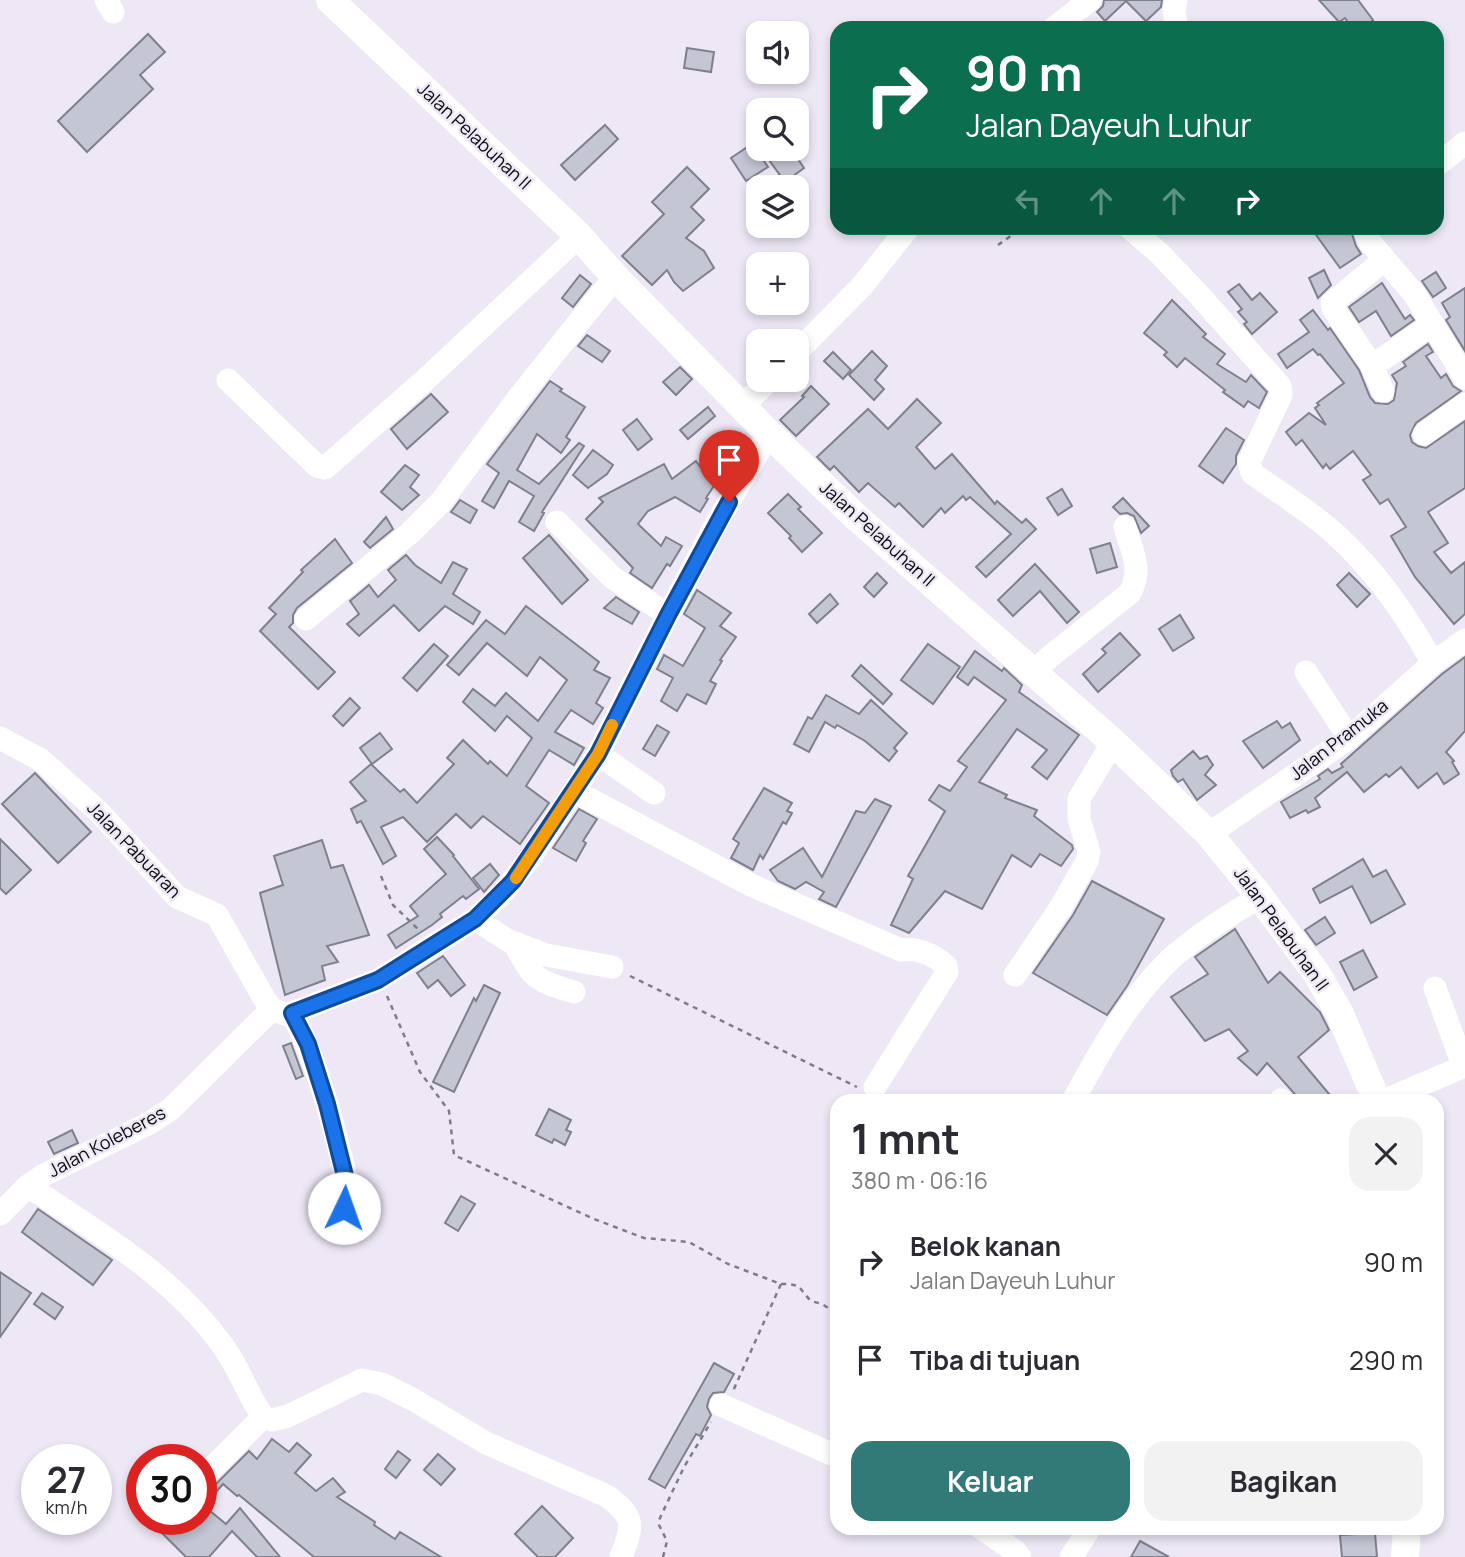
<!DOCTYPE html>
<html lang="id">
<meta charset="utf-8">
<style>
body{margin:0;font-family:Manrope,sans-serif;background:#f2f2f3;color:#2b2b33;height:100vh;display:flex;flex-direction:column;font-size:26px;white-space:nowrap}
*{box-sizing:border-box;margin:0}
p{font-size:23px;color:#7c7c81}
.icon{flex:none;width:38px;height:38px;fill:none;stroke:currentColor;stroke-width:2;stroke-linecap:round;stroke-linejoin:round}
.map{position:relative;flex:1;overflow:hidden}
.details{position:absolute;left:830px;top:1094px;width:614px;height:441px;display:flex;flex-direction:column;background:#fff;border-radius:21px;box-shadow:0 4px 10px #0003}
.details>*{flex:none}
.top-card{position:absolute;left:830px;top:21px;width:614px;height:214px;border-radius:21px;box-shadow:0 4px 10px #0003;background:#0b6e4f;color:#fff;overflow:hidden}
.buttons{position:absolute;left:746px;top:21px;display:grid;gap:14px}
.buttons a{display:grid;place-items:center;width:63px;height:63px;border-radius:14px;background:#fff;box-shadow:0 4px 10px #0003;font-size:35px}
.speed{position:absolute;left:21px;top:1444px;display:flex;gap:14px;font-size:35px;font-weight:700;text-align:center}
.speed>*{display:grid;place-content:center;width:91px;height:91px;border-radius:50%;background:#fff;box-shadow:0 4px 10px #0003;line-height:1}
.speed small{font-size:18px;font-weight:400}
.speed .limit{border:10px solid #d22;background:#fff;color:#111}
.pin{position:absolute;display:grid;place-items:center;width:60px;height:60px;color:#fff;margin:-72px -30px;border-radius:50% 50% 50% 0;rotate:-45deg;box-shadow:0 0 7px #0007}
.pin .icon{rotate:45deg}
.me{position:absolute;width:77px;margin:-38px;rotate:3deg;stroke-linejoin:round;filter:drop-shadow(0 0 5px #0008)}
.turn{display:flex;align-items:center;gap:24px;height:147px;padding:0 21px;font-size:32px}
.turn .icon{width:91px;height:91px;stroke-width:2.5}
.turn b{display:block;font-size:49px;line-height:60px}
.lanes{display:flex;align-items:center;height:66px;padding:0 21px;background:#0003;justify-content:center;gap:35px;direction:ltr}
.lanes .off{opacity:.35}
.round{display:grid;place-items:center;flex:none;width:74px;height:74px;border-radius:21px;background:#f2f2f3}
.headline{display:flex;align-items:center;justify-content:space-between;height:119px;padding:0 21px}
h1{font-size:42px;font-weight:700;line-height:52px}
.button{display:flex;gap:14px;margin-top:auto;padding:14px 21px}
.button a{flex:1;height:80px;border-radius:21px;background:#317a77;color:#fff;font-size:28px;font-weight:700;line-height:80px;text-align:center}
.button a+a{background:#f2f2f3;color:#2b2b33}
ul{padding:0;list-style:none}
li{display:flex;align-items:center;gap:21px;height:98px;padding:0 21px}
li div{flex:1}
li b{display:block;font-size:26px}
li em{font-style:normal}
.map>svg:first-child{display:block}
.building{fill:#c4c6d4;stroke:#7f808d;stroke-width:2}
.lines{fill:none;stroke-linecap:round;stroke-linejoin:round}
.path{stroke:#807c86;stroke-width:2.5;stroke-dasharray:5 5;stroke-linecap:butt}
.minor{stroke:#fff;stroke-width:23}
.major{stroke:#fff;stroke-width:28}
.route-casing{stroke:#114b97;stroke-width:18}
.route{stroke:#1a73e8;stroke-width:12}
.slow{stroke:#f59e0b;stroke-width:12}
.labels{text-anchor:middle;stroke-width:5;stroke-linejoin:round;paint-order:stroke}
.street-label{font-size:18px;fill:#0c0a0f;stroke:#eee8f6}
</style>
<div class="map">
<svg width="1465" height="1557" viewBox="0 0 1465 1557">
<rect width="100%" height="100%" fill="#eee8f6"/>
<g class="building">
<path d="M1104,0H1162L1161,7L1146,21L1126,1L1105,21L1097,12L1103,6Z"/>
<path d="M1319,0H1358L1373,20L1362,28H1352L1345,18L1339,22Z"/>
<path d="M148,34L165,52L140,75L153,89L87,152L58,121Z"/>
<path d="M687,48L714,52L711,72L684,68Z"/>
<path d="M605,125L618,139L575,180L561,165Z"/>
<path d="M752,144L768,167L746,181L731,158Z"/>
<path d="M785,149H791L804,168L785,182L769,160Z"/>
<path d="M687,167L709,189L691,207L704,220L686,238L704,251L714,268L683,291L674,282L667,270L652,285L622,256L664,214L652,202Z"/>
<path d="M1311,228H1350L1356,246L1361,254L1340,268Z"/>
<path d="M1324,270L1331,285L1318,298L1309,278Z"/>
<path d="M1436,272L1446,288L1433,297L1422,281Z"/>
<path d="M580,275L591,284L573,307L562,298Z"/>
<path d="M1382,283L1405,319L1410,315L1414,320L1391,336L1376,311L1359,322L1349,307Z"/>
<path d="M1239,284L1252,300L1260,293L1277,312L1252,334L1244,324L1247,322L1238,312L1242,309L1228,292Z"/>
<path d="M1465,288V351L1446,320L1450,317L1442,303Z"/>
<path d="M1172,300L1206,334L1203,337L1225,354L1217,364L1246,382L1251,375L1267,392L1259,408L1248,401L1244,407L1223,392L1225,390L1185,358L1177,367L1164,355L1167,352L1144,333Z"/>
<path d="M1313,310L1328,330L1330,328L1359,370L1370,397L1375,403L1388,404L1394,400L1397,383L1392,375L1406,366L1403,362L1428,344L1433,352L1426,356L1441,378L1446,374L1453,386L1461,391L1416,423L1410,435L1412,442L1418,446L1426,448L1465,421V488L1428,512L1448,543L1434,552L1451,573L1465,562V614L1454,624L1415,577L1391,536L1406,527L1388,499L1380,504L1363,480L1371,475L1353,451L1330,469L1326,464L1323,468L1302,440L1296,445L1286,432L1309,413L1326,425L1315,408L1319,405L1317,403L1344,383L1320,354L1318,355L1313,349L1287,368L1278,354L1309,332L1300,320Z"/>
<path d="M587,335L610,351L602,362L578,346Z"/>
<path d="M872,351L887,366L875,380L884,389L874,400L849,375Z"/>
<path d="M833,352L851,370L843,379L824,361Z"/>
<path d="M680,367L692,379L676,395L663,382Z"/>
<path d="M550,381L562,389L560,391L585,407L566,437L570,440L561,453L537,434L517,470L539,484L579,443L584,446L542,512L544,513L534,531L519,522L534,496L509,481L494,508L482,501L499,473L487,464Z"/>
<path d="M811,386L829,404L796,436L780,420L804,397L802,396Z"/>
<path d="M431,394L448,412L407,449L391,429Z"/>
<path d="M917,399L941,423L916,447L935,469L952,454L995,504L997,501L1022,523L1026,519L1036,529L986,577L976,567L1011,534L970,497L966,500L963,496L945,513L941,508L923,527L899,503L895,507L868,483L859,492L834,466L830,470L817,457L868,409L888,429Z"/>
<path d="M708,407L715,416L688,439L680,430Z"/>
<path d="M637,419L652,439L638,450L623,430Z"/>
<path d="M1226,428L1244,440L1236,456V464L1223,483L1199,466Z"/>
<path d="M593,450L613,465L607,474L588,488L573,475Z"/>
<path d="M696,461L704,472L717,481L706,498L708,499L700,512L675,497L648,511L638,524L661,546L666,537L682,546L670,566L667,564L652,588L630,573L633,568L586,519L603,502L599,498L664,464L672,479Z"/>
<path d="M405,465L419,475L410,487L419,495L402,510L381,492Z"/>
<path d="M1062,489L1072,506L1058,515L1047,498Z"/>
<path d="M788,494L801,507L798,509L822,533L802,552L789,538L791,536L768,513Z"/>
<path d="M1123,498L1149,526L1141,533L1134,516L1127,513L1120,514L1113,507Z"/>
<path d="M460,500L477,510L470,523L451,512Z"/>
<path d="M386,517L393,529L370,548L364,542Z"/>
<path d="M549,535L588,580L562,604L523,558Z"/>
<path d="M335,539L352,563L297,608L293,615V623L289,627L335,672L318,689L260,631L276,614L269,608L303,572L301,570Z"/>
<path d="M1110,543L1117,567L1097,573L1090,549Z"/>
<path d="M406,555L415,565L441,583L453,562L467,569L453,594L480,612L473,624L445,606L419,631L394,605L359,636L347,624L359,614L350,601L369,585L378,597L396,580L388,570Z"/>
<path d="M1035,564L1079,612L1067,623L1040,591L1013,616L998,600Z"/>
<path d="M877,573L887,583L874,597L864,587Z"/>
<path d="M1349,573L1370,594L1357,607L1337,585Z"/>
<path d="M697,590L731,613L720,626L736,637L720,660L722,661L710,681L716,684L706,704L687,694L677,711L661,701L673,678L657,669L664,655L683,666L705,628L684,614Z"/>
<path d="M830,594L838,604L817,623L809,614Z"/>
<path d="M616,597L639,612L632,624L604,608Z"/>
<path d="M526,606L599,662L594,670L610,678L596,703L603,708L593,724L571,710L555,732L584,748L574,765L549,750L526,786L549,803L520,844L483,816L471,828L456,814L427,842L403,817L381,827L396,856L383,864L361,821L357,823L351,809L366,801L350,782L371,764L400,792L404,789L417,803L454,764L447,758L463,740L488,764L490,761L507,776L532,738L507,716L495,731L463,702L473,689L495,706L506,693L538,721L567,680L540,657L527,676L487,643L459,675L447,665L486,620L505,634Z"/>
<path d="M1180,615L1194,638L1173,651L1159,629Z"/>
<path d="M1120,633L1140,655L1098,692L1083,674L1106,653L1102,649Z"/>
<path d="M434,644L448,656L417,691L403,678Z"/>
<path d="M928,644L960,667L933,704L901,680Z"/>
<path d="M975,651L1002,671L1004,668L1022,685L1019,692L1079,735L1047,779L1032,767L1047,750L1017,729L979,782L1007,795L1005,798L1037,810L1034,816L1072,845L1073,849L1061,866L1040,854L1031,867L1012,855L982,909L945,891L909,933L891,925L913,879L908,876L945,811L929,800L939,785L950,791L967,767L958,761L1006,700L974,677L968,685L957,677Z"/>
<path d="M1465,657V731L1446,752L1454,761L1452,762L1459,774L1444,784L1437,773L1418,788L1401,767L1389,777L1386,774L1364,792L1347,772L1315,798L1320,807L1308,813L1306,810L1290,818L1281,802L1320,779L1318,776L1328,769L1332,773L1343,767L1341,764L1442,674Z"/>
<path d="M861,665L892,694L883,704L852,676Z"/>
<path d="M826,695L859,714L871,700L907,733L894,748L897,751L889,761L865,741L837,725L835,728L825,722L809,752L794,744L808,717L812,719Z"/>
<path d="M350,698L360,708L343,726L333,716Z"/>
<path d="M1277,721L1282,728L1290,723L1300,740L1263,768L1243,741Z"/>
<path d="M657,725L669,732L655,756L643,749Z"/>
<path d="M380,733L392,749L372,764L360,748Z"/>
<path d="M1193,751L1200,759L1207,756L1213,765L1205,775L1216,785L1197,800L1183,779L1178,782L1173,776L1171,770Z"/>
<path d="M35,773L91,832L58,863L2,804Z"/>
<path d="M764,788L792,803L787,811L792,813L786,824L783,822L763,859L760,855L753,870L731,858L739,843L733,839Z"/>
<path d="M875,799L891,806L836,907L819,899L824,892L806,882L795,889L778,881L770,870L803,848L822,877L856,811L865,813Z"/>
<path d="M579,809L597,819L583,841L586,843L576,861L553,848Z"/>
<path d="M437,837L454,855L453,856L479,889L466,899L463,896L440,914L442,917L432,925L396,948L388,935L418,916L410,906L446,874L424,849Z"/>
<path d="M0,839L31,870L6,894L0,888Z"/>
<path d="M322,840L331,868L343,865L369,935L327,946L338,962L322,966L325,980L285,995L260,893L283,885L274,856Z"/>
<path d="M1363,859L1373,877L1386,870L1405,904L1371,923L1352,886L1320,903L1313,889Z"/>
<path d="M490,864L499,875L484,892L473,878Z"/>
<path d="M1092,881L1164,919L1127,986L1107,1015L1033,973L1073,915Z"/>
<path d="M1325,917L1335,933L1316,945L1305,930Z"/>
<path d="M1235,929L1268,983L1280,972L1320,1012L1329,1030L1298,1057L1335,1101H1301L1267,1063L1257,1075L1238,1058L1248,1051L1229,1029L1205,1041L1171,997L1208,974L1195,957Z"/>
<path d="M1363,950L1377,977L1354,990L1340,962Z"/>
<path d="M443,956L465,985L451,996L438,980L428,988L417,973Z"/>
<path d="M484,985L500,993L454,1092L433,1082L474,998L476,1001Z"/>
<path d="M291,1043L303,1076L296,1079L283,1046Z"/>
<path d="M549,1109L571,1120L566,1130L571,1132L565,1145L554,1139L552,1143L536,1135Z"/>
<path d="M72,1130L78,1143L54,1154L48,1142Z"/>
<path d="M461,1196L475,1204L458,1231L445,1223Z"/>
<path d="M38,1209L112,1260L93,1285L22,1232Z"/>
<path d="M0,1272L31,1293L0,1337Z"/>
<path d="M42,1293L63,1307L55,1319L34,1304Z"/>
<path d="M714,1363L734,1374L724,1392L713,1393L709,1399L707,1407L711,1415L700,1436L696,1434L665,1488L649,1479Z"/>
<path d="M272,1439L289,1452L297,1443L311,1455L295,1473L316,1491L333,1478L345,1492L337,1497L375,1522L374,1525L395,1539L400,1532L441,1557H314L239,1495L237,1496L223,1484L204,1506L226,1524L240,1508L280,1557H257L232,1531L209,1557H186L161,1532L175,1519H201V1493L211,1489L249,1451L257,1459Z"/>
<path d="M398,1451L410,1460L396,1478L385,1469Z"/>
<path d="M438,1454L455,1469L441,1485L424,1470Z"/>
<path d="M542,1506L573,1538L555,1557H538L515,1534Z"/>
<path d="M1375,1533L1377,1557H1342L1340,1535Z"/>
<path d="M1140,1541L1169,1557H1131Z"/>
</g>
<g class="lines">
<g class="path">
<path d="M998,245L1022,228"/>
<path d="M381,876L393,905L421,932"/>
<path d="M630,976L857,1087"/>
<path d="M387,996L420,1072L449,1111L454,1155L594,1219L644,1238L689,1242L728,1264L781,1284L733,1391"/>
<path d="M781,1284C803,1284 798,1288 811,1301L822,1304L836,1313"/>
<path d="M663,1557L667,1541L659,1525V1520L684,1467L711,1422"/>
</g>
<g class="minor">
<path d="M106,0L113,12"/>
<path d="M1176,0L1174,12L1177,28"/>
<path d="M1054,28L1090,0"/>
<path d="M1437,165L1465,143"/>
<path d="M1130,228L1160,254L1199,295L1280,386L1281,395L1249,462L1252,473C1279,493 1310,511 1335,534C1376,571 1406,615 1433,663"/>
<path d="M1364,228L1369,241L1415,295L1465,378"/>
<path d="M1384,260L1332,303L1333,308L1366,357L1371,363L1384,358L1432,324"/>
<path d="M796,353L862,286L908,228"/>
<path d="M1371,363L1383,391"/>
<path d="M228,380L317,466L325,468L425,380L579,236"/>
<path d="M743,406L769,380"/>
<path d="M1424,434L1465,404"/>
<path d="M557,522L613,578L668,615"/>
<path d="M306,619L410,533L440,503L516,401L615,277"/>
<path d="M1033,672L1052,655L1130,593C1143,569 1132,552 1125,527"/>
<path d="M1306,672L1349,738"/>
<path d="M0,738L41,760L98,811L177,897L217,915L265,1000L272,1009L284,1014L292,1013L378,980L475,919L502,894L530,858L598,754L668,615L716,524L769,434"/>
<path d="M598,754L654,793"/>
<path d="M574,791L751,885L901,950C917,948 934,954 946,966L947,972L875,1087"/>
<path d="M1209,834L1349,738L1433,663L1465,640"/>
<path d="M475,919L507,940L546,955L612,967"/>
<path d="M515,944C532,978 536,981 574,992"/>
<path d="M1015,975L1061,907L1087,861L1089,852L1079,819V799L1113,742"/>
<path d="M292,1013C319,1066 333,1123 347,1181C351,1199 342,1211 333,1226"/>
<path d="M1281,1100L1282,1101"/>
<path d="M1073,1101C1101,1049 1131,995 1175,955C1201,933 1230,914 1260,897"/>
<path d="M1383,1101L1458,1069L1463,1065L1435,988"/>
<path d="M28,1186C98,1232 174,1277 223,1346C239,1368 248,1395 263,1417L272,1420L288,1416L362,1380L382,1384L414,1400L486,1443L607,1496C636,1518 633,1525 621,1557"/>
<path d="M0,1214L28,1186L44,1175L148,1124L171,1109L272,1009"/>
<path d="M721,1405L836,1456"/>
<path d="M201,1479L263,1417"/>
<path d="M981,1528L1015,1551L1020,1557"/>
<path d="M1071,1557L1090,1528"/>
</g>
<g class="major">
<path d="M330,0L579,236L615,277L769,434L856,517L1113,742L1209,834L1260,897L1317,974L1340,1014L1377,1101"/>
<path d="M1405,1557L1407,1528"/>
</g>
</g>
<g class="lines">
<g class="route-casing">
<path id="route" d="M344,1208L348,1188L327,1104L308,1044L292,1013L378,980L475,919L513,881L598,754L668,615L729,502"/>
</g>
<use href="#route" class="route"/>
<path class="slow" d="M516,878L598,754L612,725"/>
</g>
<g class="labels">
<g class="street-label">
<text transform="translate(474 136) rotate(43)" y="6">Jalan Pelabuhan II</text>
<text transform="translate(877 534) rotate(42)" y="6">Jalan Pelabuhan II</text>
<text transform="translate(1339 740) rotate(-38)" y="6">Jalan Pramuka</text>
<text transform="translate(134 850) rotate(46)" y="6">Jalan Pabuaran</text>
<text transform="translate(1281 929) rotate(54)" y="6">Jalan Pelabuhan II</text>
<text transform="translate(107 1142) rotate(-28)" y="6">Jalan Koleberes</text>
</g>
</g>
</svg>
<div class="buttons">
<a><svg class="icon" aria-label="sound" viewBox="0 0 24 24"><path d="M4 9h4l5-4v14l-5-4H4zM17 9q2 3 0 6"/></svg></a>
<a><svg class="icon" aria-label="search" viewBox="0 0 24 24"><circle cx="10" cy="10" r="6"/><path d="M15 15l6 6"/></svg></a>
<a><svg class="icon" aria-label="layers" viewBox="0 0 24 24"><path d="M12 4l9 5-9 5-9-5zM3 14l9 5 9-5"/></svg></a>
<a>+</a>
<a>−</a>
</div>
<div class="speed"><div>27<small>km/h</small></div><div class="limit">30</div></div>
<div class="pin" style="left:729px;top:502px;background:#d93025"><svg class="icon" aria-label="arrive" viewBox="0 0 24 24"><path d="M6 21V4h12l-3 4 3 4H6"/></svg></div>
<svg class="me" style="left:344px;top:1208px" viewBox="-20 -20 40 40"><circle r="19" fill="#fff"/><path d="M0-13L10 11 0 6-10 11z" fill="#1a73e8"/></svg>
<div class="top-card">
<div class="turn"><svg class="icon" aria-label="right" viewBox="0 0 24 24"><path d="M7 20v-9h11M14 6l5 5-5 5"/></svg><div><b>90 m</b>Jalan Dayeuh Luhur</div></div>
<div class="lanes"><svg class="icon off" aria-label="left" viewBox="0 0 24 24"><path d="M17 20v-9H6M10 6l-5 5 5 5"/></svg><svg class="icon off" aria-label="ahead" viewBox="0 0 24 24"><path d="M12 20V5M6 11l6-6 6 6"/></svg><svg class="icon off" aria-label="ahead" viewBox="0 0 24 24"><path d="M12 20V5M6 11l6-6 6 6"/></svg><svg class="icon" aria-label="right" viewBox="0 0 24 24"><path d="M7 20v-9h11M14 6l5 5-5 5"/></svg></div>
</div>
<section class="details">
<div class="headline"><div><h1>1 mnt</h1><p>380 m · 06:16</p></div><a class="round"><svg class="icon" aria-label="close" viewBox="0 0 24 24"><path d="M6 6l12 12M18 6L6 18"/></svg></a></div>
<ul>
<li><svg class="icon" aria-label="right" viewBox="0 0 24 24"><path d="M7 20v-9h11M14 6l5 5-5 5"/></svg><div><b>Belok kanan</b><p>Jalan Dayeuh Luhur</p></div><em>90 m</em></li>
<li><svg class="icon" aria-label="arrive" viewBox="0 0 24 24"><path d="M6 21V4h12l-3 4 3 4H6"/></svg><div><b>Tiba di tujuan</b></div><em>290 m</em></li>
</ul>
<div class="button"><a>Keluar</a><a>Bagikan</a></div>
</section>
</div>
